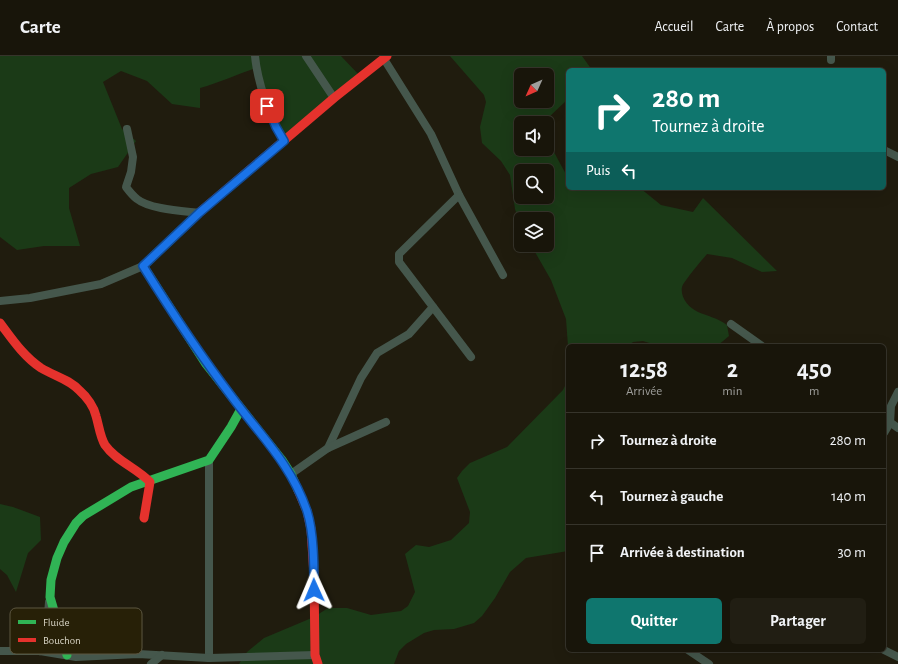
<!DOCTYPE html>
<html lang="fr">
<meta charset="utf-8">
<style>
body{margin:0;font-family:"Alegreya Sans",sans-serif;background:#211e13;color:#f1f3f6;height:100vh;display:flex;flex-direction:column;font-size:15px;white-space:nowrap}
*{box-sizing:border-box;margin:0}
p{font-size:13px;color:#9f9f9c}
.icon{flex:none;width:22px;height:22px;fill:none;stroke:currentColor;stroke-width:2;stroke-linecap:round;stroke-linejoin:round}
.map{position:relative;flex:1;overflow:hidden}
.details{position:absolute;left:566px;top:288px;width:320px;height:308px;display:flex;flex-direction:column;background:#18150a;border-radius:6px;box-shadow:0 4px 16px #0002,0 0 0 1px #36342b}
.details>*{flex:none}
.guide{position:absolute;left:566px;top:12px;width:320px;height:122px;border-radius:6px;box-shadow:0 4px 16px #0002,0 0 0 1px #36342b;background:#0f766e;color:#fff;overflow:hidden}
.needle{width:26px;rotate:225deg}
.buttons{position:absolute;left:514px;top:12px;display:grid;gap:8px}
.buttons a{display:grid;place-items:center;width:40px;height:40px;border-radius:6px;background:#18150a;box-shadow:0 4px 16px #0002,0 0 0 1px #36342b;font-size:20px}
.pin{position:absolute;display:grid;place-items:center;width:34px;height:34px;color:#fff;margin:-17px;border-radius:8px;box-shadow:0 2px 6px #0006}
.me{position:absolute;width:44px;margin:-22px;rotate:359deg;stroke-linejoin:round;filter:drop-shadow(0 0 3px #0008)}
.turn{display:flex;align-items:center;gap:14px;height:84px;padding:0 20px;font-size:18px}
.turn .icon{width:52px;height:52px;stroke-width:2.5}
.turn b{display:block;font-size:28px;line-height:34px}
.then{display:flex;align-items:center;height:38px;padding:0 20px;background:#0003;gap:8px;font-size:15px}
.eta{display:flex;justify-content:space-evenly;align-items:center;height:68px;text-align:center}
.eta b{font-size:24px;font-weight:700;line-height:28px}
.action{display:flex;gap:8px;margin-top:auto;padding:8px 20px}
.action a{flex:1;height:46px;border-radius:6px;background:#0f766e;color:#fff;font-size:16px;font-weight:700;line-height:46px;text-align:center}
.action a+a{background:#211e13;color:#f1f3f6}
ul{padding:0;list-style:none}
li{display:flex;align-items:center;gap:12px;height:56px;padding:0 20px;border-top:1px solid #36342b}
li div{flex:1}
li b{display:block;font-size:15px}
li em{font-style:normal}
header{display:flex;align-items:center;gap:24px;box-sizing:border-box;height:56px;padding:0 20px;background:#18150a;border-bottom:1px solid #36342b}
header strong{font-size:19px}
nav{display:flex;gap:22px;margin-inline-start:auto;font-size:14px}
.map>svg:first-child{display:block}
.green{fill:#1b3a17;fill-rule:evenodd}
.lines{fill:none;stroke-linecap:round;stroke-linejoin:round}
.street{stroke:#45574c;stroke-width:8}
.fast{stroke:#30b455;stroke-width:9}
.jam{stroke:#e5322d;stroke-width:9}
.route-casing{stroke:#114b97;stroke-width:10}
.route{stroke:#1a73e8;stroke-width:7}
.key{fill:#272007;stroke:#5c5640;stroke-width:1}
.key-label{font-size:11px;fill:#d9d5c6}
</style>
<header>
<strong>Carte</strong>
<nav><a>Accueil</a><a>Carte</a><a>À propos</a><a>Contact</a></nav>
</header>
<div class="map">
<svg width="898" height="608" viewBox="0 0 898 608">
<rect width="100%" height="100%" fill="#201c0e"/>
<g class="green">
<path d="M0,0H341L361,21L283,86L256,12C237,18 219,27 200,32V52L172,48L147,25L121,15L103,26L122,73L136,85L118,111L91,118L69,132V152L80,190H44L17,194L0,181Z"/>
<path d="M450,0H582L592,14H568V43L548,62V85L568,122V132H640L661,149L693,156L703,142L777,215L762,216L732,202L707,198C702,204 684,225 682,231C680,242 689,252 698,256C708,260 717,262 727,269L729,280L717,290H659L643,285L633,286L628,290H568L566,263L551,224L531,189H547V163H521V171L515,153L510,119L501,105L482,87L480,71L486,46L484,39ZM521,19H547V45H521ZM521,67H547V93H521ZM521,115H547V141H521Z"/>
<path d="M568,318V495L526,502L510,516L495,542L482,560L474,567L454,573L434,574L424,577L406,588L399,595L394,608H239L247,596L264,582L314,561L328,552H347L371,559L401,555L408,550L415,536L405,498L416,489L429,491L451,484L469,467L470,456L457,422L462,415L470,407L507,391L563,334L567,326Z"/>
<path d="M0,448L13,451L40,461L41,484L28,497L16,536L7,519L0,513Z"/>
</g>
<g class="lines">
<g class="street">
<path d="M255,0C257,23 270,65 284,85"/>
<path d="M306,0L334,42"/>
<path d="M831,0V4"/>
<path d="M384,3L431,78L459,139L503,219"/>
<path d="M127,73L133,101L131,116L126,131C129,135 133,140 137,143C149,153 183,155 199,157"/>
<path d="M884,94L898,101"/>
<path d="M459,139L399,198V206L471,301"/>
<path d="M0,245L30,242L101,228L143,210"/>
<path d="M731,268L762,290"/>
<path d="M884,362L898,372"/>
<path d="M884,377L890,367L891,350L898,336"/>
<path d="M328,392L361,322L377,297L409,278L433,251"/>
<path d="M209,404V602"/>
<path d="M291,418L328,392L386,366"/>
<path d="M688,594L709,608"/>
<path d="M884,594L898,601"/>
<path d="M0,595H40L76,601L138,598L209,602L315,599"/>
<path d="M40,595L46,582L49,546"/>
<path d="M151,608L162,599"/>
</g>
<g class="fast">
<path d="M200,156L143,210L206,308L282,404L291,418L298,434"/>
<path d="M67,599L50,541L51,524L57,502L64,486L76,467L83,460L131,431L209,404L231,371L241,353"/>
</g>
<g class="jam">
<path d="M200,156L334,42L387,0"/>
<path d="M0,267C12,283 24,301 41,312C54,320 69,323 80,335C87,341 94,351 96,360C99,370 100,381 105,389C116,405 137,412 150,426L144,462"/>
<path d="M298,434L307,455L311,473L314,520L315,599L318,608"/>
</g>
</g>
<g class="lines">
<g class="route-casing">
<path id="route" d="M267,50L276,71L284,85L199,157L143,210C171,255 200,299 232,341C260,379 291,408 307,455C314,477 314,510 314,534"/>
</g>
<use href="#route" class="route"/>
</g>
<rect x="10" y="552" width="132" height="46" rx="6" class="key"/>
<rect x="18" y="564" width="18" height="4" fill="#30b455"/>
<rect x="18" y="582" width="18" height="4" fill="#e5322d"/>
<g class="key-label">
<text x="43" y="570">Fluide</text>
<text x="43" y="588">Bouchon</text>
</g>
</svg>
<div class="buttons">
<a><svg class="needle" viewBox="-14 -14 28 28"><path d="M0-13l5 13h-10z" fill="#e53935"/><path d="M0 13l5-13h-10z" fill="#9f9f9c"/></svg></a>
<a><svg class="icon" aria-label="sound" viewBox="0 0 24 24"><path d="M4 9h4l5-4v14l-5-4H4zM17 9q2 3 0 6"/></svg></a>
<a><svg class="icon" aria-label="search" viewBox="0 0 24 24"><circle cx="10" cy="10" r="6"/><path d="M15 15l6 6"/></svg></a>
<a><svg class="icon" aria-label="layers" viewBox="0 0 24 24"><path d="M12 4l9 5-9 5-9-5zM3 14l9 5 9-5"/></svg></a>
</div>
<div class="pin" style="left:267px;top:50px;background:#d93025"><svg class="icon" aria-label="arrive" viewBox="0 0 24 24"><path d="M6 21V4h12l-3 4 3 4H6"/></svg></div>
<svg class="me" style="left:314px;top:534px" viewBox="-20 -20 40 40"><path d="M0-17L14 15 0 8-14 15z" fill="#1a73e8" stroke="#fff" stroke-width="4"/></svg>
<div class="guide">
<div class="turn"><svg class="icon" aria-label="right" viewBox="0 0 24 24"><path d="M7 20v-9h11M14 6l5 5-5 5"/></svg><div><b>280 m</b>Tournez à droite</div></div>
<div class="then">Puis<svg class="icon" aria-label="left" viewBox="0 0 24 24"><path d="M17 20v-9H6M10 6l-5 5 5 5"/></svg></div>
</div>
<section class="details">
<div class="eta">
<div><b>12:58</b><p>Arrivée</p></div>
<div><b>2</b><p>min</p></div>
<div><b>450</b><p>m</p></div>
</div>
<ul>
<li><svg class="icon" aria-label="right" viewBox="0 0 24 24"><path d="M7 20v-9h11M14 6l5 5-5 5"/></svg><div><b>Tournez à droite</b></div><em>280 m</em></li>
<li><svg class="icon" aria-label="left" viewBox="0 0 24 24"><path d="M17 20v-9H6M10 6l-5 5 5 5"/></svg><div><b>Tournez à gauche</b></div><em>140 m</em></li>
<li><svg class="icon" aria-label="arrive" viewBox="0 0 24 24"><path d="M6 21V4h12l-3 4 3 4H6"/></svg><div><b>Arrivée à destination</b></div><em>30 m</em></li>
</ul>
<div class="action"><a>Quitter</a><a>Partager</a></div>
</section>
</div>
